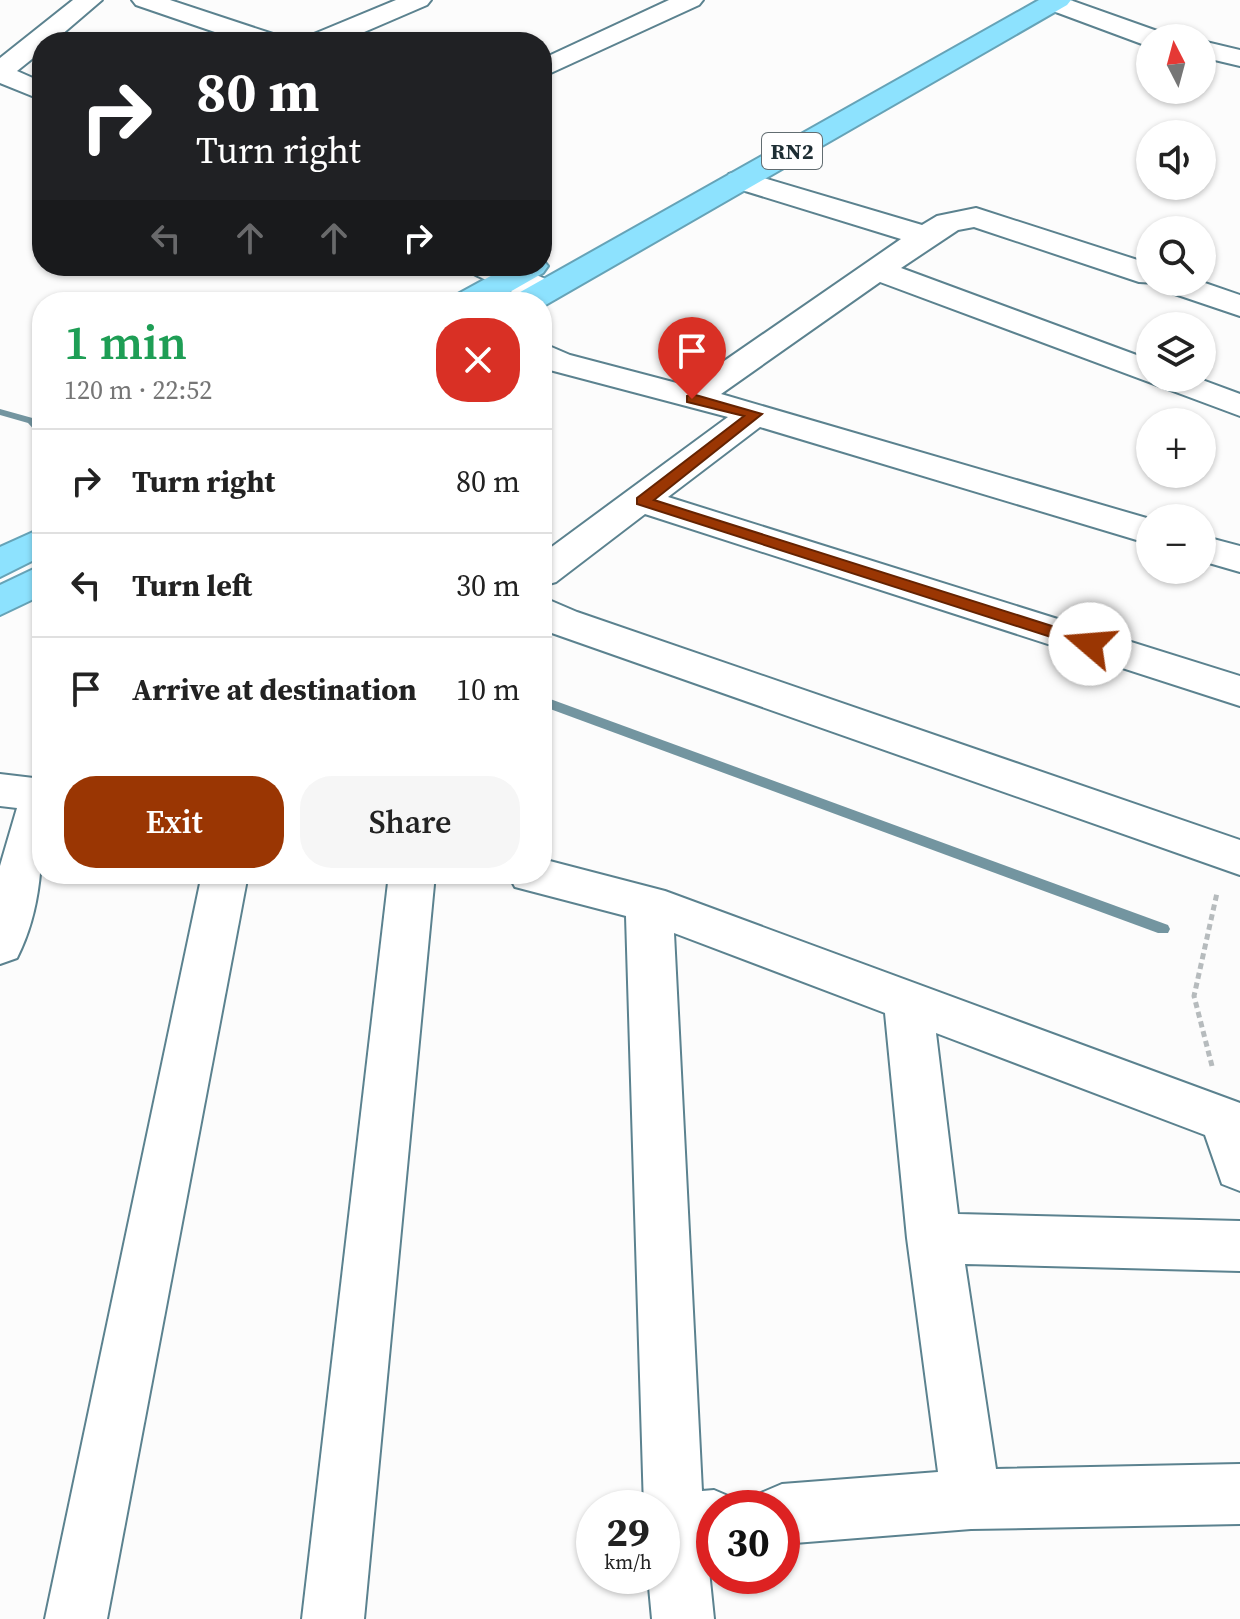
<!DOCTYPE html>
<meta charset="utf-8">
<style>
body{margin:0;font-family:"Source Serif 4",serif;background:#f6f6f6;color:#222;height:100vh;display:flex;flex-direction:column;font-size:30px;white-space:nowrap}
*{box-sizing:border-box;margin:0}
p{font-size:26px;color:#767676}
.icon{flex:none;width:44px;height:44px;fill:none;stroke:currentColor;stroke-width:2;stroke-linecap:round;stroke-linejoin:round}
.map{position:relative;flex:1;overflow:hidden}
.panel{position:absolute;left:32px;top:292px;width:520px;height:592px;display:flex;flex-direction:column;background:#fff;border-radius:32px;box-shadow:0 2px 6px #0004}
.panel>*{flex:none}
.top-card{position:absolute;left:32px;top:32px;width:520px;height:244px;border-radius:32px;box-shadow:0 2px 6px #0004;background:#202124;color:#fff;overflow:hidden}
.needle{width:52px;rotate:354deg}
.fabs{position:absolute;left:1136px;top:24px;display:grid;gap:16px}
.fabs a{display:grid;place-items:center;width:80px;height:80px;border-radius:50%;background:#fff;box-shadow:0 2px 6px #0004;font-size:40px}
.speed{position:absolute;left:576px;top:1490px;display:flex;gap:16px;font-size:40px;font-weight:700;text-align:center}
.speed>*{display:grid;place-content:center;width:104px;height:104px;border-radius:50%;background:#fff;box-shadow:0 2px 6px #0004;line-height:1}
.speed small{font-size:20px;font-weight:400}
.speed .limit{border:12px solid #d22;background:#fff;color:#111}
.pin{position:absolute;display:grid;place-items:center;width:68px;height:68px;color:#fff;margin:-82px -34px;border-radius:50% 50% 50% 0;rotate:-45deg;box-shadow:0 0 8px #0007}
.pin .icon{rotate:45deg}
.me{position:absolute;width:88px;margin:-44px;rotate:288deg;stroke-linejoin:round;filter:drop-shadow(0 0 6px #0008)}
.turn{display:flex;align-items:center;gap:28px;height:168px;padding:0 32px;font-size:36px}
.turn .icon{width:104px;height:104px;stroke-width:2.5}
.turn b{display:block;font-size:56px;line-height:68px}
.lanes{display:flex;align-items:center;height:76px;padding:0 32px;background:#0003;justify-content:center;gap:40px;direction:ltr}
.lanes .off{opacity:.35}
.round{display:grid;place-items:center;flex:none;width:84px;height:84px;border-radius:32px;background:#f6f6f6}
.headline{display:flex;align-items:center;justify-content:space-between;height:136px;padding:0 32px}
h1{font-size:48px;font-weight:600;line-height:60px;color:#1e9e55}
.action{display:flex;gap:16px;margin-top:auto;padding:16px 32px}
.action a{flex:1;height:92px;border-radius:32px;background:#9a3603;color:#fff;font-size:32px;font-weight:600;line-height:92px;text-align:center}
.action a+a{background:#f6f6f6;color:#222}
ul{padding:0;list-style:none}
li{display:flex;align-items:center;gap:24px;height:104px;padding:0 32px;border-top:2px solid #e0e0e0}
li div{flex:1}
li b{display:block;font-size:30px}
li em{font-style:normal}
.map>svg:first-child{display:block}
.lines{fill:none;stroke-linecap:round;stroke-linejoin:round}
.stream{fill:#7395a0;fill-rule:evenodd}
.minor-casing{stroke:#5b828f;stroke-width:4}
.highway-casing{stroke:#66a3b7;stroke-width:4}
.path{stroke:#b6bbbd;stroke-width:5;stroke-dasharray:6 4;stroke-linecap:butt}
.minor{fill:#fff;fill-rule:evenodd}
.highway{fill:#8de2fe;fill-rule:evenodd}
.route{fill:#9a3603;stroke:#642302;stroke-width:2}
.labels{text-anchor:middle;stroke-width:6;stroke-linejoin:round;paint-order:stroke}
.shield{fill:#fff;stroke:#626d71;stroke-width:2}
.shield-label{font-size:22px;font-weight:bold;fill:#1e2e34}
</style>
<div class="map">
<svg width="1240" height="1619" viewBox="0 0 1240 1619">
<rect width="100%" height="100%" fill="#fcfcfc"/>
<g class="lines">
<g class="stream">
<path d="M0,409L36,419L42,425V435L38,434L28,423L0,415Z"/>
<path d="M542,696L1168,925L1170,929L1168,933H1158L542,706Z"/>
</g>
<g class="minor-casing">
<g id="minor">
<path d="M73,0H102L53,42H42V51L17,71L42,82V100L0,83V58Z"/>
<path d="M132,0H170L279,36L283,42H244L136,5Z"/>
<path d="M396,0H431L427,5L341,42H305L309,36Z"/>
<path d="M669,0H703L699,5L542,77V59Z"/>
<path d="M1043,0H1070L1160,32L1164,38H1150V46L1142,44L1045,8Z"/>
<path d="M1202,41L1240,50V66L1202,57Z"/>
<path d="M740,171L922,225L937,216L976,208L1150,264V282H1202L1240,295V316L1160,289L1156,283L1139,282L974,227L958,230L901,268L1150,360V378H1197L1240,394V416L880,282L721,394L1150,519V544L760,427L668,497L1240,676V706L645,514L556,582L542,586V554L728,417L546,369L542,367V343L570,355L688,386L901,239L729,186L725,180L729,174Z"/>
<path d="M466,266C494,266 543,267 560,292L555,299C529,305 495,283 471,273Z"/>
<path d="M1202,536L1240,546V572L1202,561Z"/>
<path d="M542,597L577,612L1240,840V875L549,632L542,628Z"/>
<path d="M0,774L42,779C42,841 46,901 17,958L0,964V866L17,808L0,806Z"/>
<path d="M542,859L665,891L1240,1103V1191L1222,1184L1205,1135L936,1033L958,1214L1240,1221V1271L965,1264L996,1469L1240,1464V1524L971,1529L782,1544V1508H755L761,1493L782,1484L938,1472L907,1238L885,1013L674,933L702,1491L714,1490L735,1499L739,1508H714V1550L707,1551L714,1619H652L648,1576H662V1508H644L626,916L515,887L508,874H542Z"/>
<path d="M202,874H248L107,1619H45Z"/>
<path d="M389,874H435L364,1619H302Z"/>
</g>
</g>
<g class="highway-casing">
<g id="highway">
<path d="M1039,0H1071L1067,5L542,307V302H511L515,295Z"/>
<path d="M542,259L548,266L543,273L492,302H452L456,295L509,266H542Z"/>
<path d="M42,528V556L0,577V547Z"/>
<path d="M42,565V595L0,615V585Z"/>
</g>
</g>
<path class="path" d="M1212,1066L1194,996L1217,893"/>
<use href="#minor" class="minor"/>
<use href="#highway" class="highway"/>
</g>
<path class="route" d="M692,394L762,414L654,500L1096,640V648H1085L637,504V498L744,416L687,402V396Z"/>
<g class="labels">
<rect class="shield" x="762" y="133" width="60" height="36" rx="6"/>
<g class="shield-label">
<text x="792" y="159">RN2</text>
</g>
</g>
</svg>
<div class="fabs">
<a><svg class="needle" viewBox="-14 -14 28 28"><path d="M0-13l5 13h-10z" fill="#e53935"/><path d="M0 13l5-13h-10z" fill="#767676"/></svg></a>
<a><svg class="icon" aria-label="sound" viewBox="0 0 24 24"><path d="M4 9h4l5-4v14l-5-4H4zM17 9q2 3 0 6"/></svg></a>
<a><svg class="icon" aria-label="search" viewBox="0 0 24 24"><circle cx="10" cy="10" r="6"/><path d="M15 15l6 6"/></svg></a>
<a><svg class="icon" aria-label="layers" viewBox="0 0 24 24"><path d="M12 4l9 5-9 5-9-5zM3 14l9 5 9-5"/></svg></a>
<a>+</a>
<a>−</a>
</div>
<div class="speed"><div>29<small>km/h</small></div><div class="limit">30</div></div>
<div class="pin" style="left:692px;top:399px;background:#d93025"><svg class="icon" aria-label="arrive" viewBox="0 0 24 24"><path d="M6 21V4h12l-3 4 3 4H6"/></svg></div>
<svg class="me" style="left:1090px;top:644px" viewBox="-20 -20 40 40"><circle r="19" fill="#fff"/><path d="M0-13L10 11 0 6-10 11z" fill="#9a3603"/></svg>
<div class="top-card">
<div class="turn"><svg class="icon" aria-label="right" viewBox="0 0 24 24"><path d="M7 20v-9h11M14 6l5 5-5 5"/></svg><div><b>80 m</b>Turn right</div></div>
<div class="lanes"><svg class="icon off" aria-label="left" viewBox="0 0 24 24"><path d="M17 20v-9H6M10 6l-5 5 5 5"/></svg><svg class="icon off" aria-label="ahead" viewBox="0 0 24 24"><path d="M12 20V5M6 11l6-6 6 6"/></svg><svg class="icon off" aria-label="ahead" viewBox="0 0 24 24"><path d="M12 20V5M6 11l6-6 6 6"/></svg><svg class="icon" aria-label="right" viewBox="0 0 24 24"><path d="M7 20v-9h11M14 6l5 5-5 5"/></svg></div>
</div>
<section class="panel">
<div class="headline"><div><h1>1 min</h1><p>120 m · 22:52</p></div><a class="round" style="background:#d93025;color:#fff"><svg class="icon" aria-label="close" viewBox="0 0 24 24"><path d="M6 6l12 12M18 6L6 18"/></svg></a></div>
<ul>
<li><svg class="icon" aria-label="right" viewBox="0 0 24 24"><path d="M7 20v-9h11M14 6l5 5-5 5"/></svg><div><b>Turn right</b></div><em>80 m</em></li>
<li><svg class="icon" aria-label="left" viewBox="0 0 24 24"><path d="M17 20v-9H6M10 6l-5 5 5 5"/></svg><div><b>Turn left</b></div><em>30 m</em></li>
<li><svg class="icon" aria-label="arrive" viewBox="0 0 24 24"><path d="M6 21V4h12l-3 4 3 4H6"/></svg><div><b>Arrive at destination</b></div><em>10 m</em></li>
</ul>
<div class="action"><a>Exit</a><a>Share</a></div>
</section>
</div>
